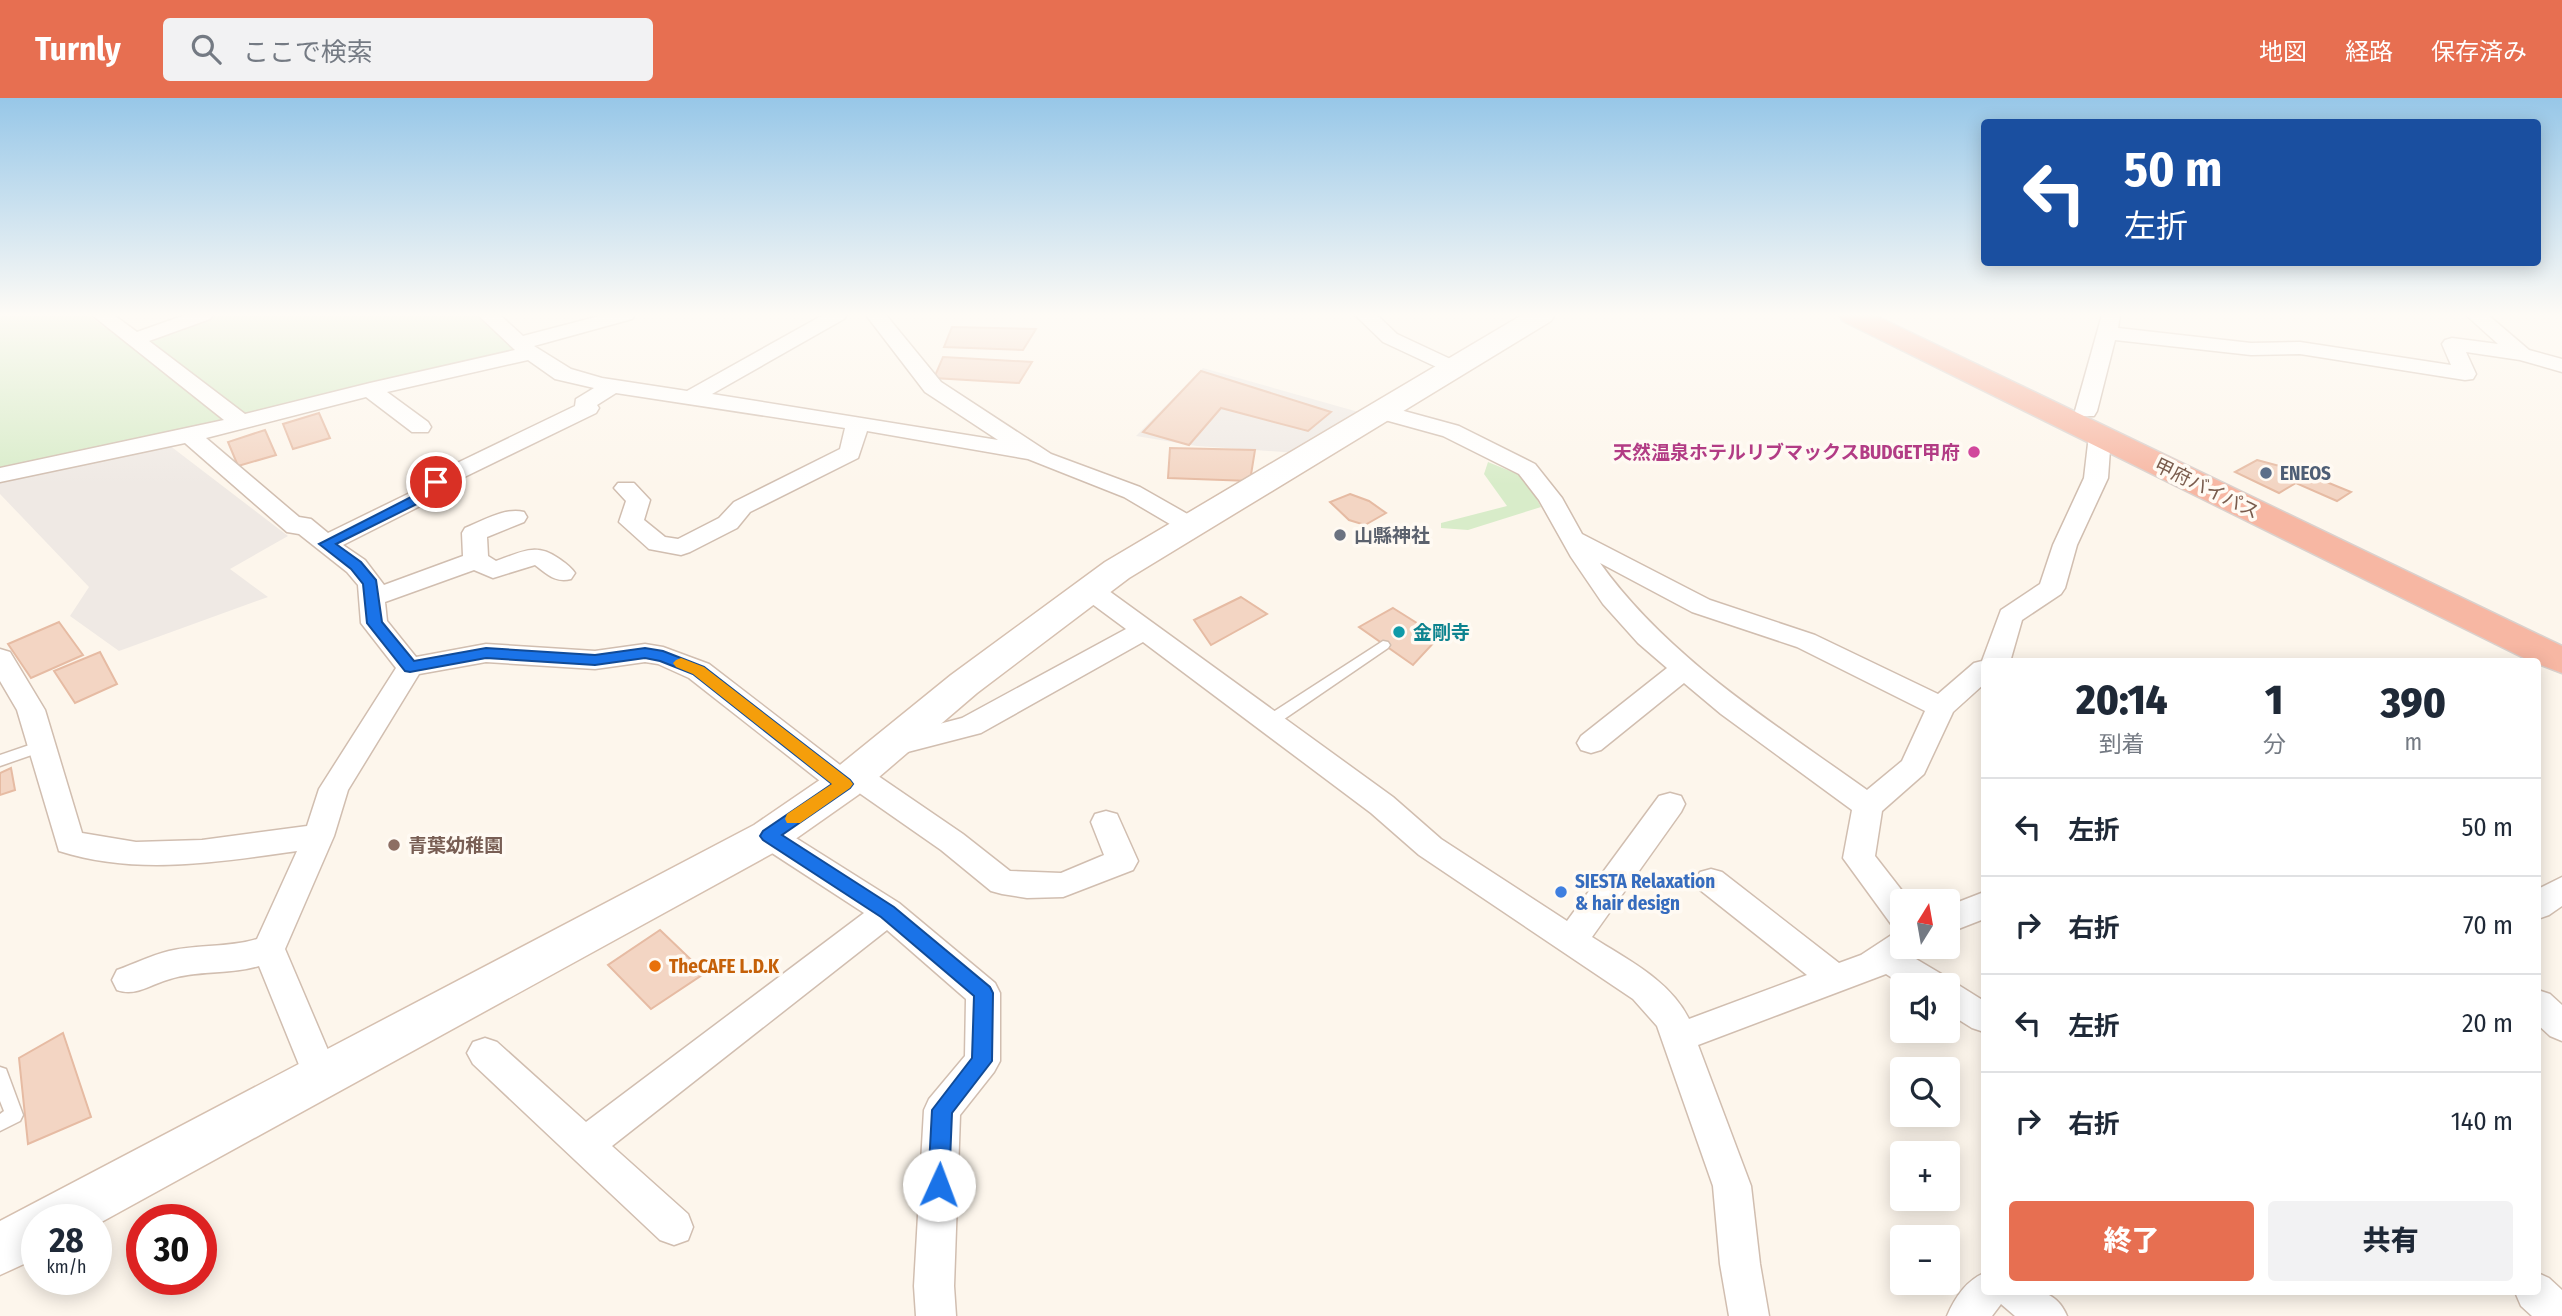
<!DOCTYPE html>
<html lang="ja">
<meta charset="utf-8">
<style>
body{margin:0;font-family:"Fira Sans Condensed","Noto Sans JP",sans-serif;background:#f2f2f3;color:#1f2937;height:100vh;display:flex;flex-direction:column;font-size:26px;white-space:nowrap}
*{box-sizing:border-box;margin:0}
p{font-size:23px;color:#747a83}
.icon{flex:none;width:38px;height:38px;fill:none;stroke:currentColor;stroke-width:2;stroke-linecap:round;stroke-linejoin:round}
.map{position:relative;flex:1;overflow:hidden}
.sheet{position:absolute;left:1981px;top:560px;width:560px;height:637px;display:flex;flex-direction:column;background:#fff;border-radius:7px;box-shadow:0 4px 18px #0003}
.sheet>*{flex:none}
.banner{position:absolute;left:1981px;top:21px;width:560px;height:147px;border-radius:7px;box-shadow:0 4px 18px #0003;background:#1a4fa0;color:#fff;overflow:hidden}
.needle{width:46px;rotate:11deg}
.fabs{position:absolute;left:1890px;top:791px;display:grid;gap:14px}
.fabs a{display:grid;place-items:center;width:70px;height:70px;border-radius:7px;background:#fff;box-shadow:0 4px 18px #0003;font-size:35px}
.speed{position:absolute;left:21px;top:1106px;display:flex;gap:14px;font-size:35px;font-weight:700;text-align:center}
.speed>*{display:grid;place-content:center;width:91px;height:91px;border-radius:50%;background:#fff;box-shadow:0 4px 18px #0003;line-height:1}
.speed small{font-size:18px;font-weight:400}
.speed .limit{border:10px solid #d22;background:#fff;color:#111}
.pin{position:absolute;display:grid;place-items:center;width:60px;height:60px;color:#fff;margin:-30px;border:4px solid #fff;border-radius:50%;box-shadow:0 2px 7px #0007}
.me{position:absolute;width:77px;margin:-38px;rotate:2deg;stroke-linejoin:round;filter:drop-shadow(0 0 5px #0008)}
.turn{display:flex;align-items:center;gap:24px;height:147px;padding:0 28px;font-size:32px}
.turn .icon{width:91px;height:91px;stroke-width:2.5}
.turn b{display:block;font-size:49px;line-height:60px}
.eta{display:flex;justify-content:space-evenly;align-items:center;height:119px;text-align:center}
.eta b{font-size:42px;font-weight:800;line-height:49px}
.action{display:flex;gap:14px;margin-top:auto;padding:14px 28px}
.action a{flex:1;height:80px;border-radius:7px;background:#e76f51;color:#fff;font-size:28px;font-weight:800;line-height:80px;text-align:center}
.action a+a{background:#f2f2f3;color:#1f2937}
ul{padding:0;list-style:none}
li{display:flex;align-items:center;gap:21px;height:98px;padding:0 28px;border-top:2px solid #e0e1e3}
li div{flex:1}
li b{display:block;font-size:26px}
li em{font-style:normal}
header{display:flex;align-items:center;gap:42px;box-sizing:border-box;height:98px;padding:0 35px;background:#e76f51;color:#fff}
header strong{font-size:33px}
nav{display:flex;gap:38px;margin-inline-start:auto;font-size:24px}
.search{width:490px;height:63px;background:#f2f2f3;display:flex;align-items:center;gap:18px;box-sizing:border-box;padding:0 24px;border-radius:7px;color:#747a83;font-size:26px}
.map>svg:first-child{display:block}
.industrial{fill:#efe9e4}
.green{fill:#d8ecc9}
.building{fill:#f3d5c3;stroke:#e6bba3;stroke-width:2}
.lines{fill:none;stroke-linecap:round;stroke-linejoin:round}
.lane-casing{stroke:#d1beb0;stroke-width:3}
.street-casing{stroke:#d1beb0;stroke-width:3}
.secondary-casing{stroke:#d6c0b0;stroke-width:3}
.highway-casing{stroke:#dad1cd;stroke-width:3}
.lane{fill:#fff;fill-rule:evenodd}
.street{fill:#fff;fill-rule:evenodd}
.secondary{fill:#fff;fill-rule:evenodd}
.highway{fill:#f7b7a3;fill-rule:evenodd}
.route{fill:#1a73e8;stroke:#114b97;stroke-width:2}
.slow{fill:#f59e0b}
.hotel-dot{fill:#d1479c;stroke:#fffaf3;stroke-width:2.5}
.service-dot{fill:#5c6f8a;stroke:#fffaf3;stroke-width:2.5}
.worship-dot{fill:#6b7280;stroke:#fffaf3;stroke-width:2.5}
.culture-dot{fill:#0f9aa8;stroke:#fffaf3;stroke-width:2.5}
.education-dot{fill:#8d6e63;stroke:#fffaf3;stroke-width:2.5}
.shop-dot{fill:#3f7fe0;stroke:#fffaf3;stroke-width:2.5}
.food-dot{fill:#e8710a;stroke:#fffaf3;stroke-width:2.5}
.labels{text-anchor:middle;stroke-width:7;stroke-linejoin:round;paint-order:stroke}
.hotel-label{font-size:19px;font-weight:bold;fill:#b23c85;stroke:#fffaf3;text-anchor:end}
.service-label{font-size:19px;font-weight:bold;fill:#4e5e75;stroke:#fffaf3;text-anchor:start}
.street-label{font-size:19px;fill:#7a5c4d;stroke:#fffaf3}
.worship-label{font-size:19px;font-weight:bold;fill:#5b616d;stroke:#fffaf3;text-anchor:start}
.culture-label{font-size:19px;font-weight:bold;fill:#0d838f;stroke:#fffaf3;text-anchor:start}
.education-label{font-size:19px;font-weight:bold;fill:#785e54;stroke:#fffaf3;text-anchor:start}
.shop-label{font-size:19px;font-weight:bold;fill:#366cbe;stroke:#fffaf3;text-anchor:start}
.food-label{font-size:19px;font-weight:bold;fill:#c56008;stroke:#fffaf3;text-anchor:start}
</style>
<header>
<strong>Turnly</strong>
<div class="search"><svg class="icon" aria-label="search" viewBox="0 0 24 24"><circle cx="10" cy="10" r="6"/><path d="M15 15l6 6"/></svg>ここで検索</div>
<nav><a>地図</a><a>経路</a><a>保存済み</a></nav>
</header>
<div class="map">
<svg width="2562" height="1218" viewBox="0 0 2562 1218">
<rect width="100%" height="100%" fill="#fdf6ec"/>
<g class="industrial">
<path d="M1203,270L1369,317L1311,356L1197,348L1136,338Z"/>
<path d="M169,347L288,438L230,471L268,499L119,553L70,518L89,489L0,396V383Z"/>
</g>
<g class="green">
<path d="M0,217H88L228,320L0,371Z"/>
<path d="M206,217H483L527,255L237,318L139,241Z"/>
<path d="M1488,364L1525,379L1541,409L1468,432L1441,430V425L1507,408L1484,376Z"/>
</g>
<g class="building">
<path d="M952,229L1036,231L1023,252L944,249Z"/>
<path d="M943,259L1032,264L1019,285L934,280Z"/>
<path d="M1201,273L1331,314L1308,333L1221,310L1189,347L1143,334Z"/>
<path d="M319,315L330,340L293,351L283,326Z"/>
<path d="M265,332L276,357L238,368L228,344Z"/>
<path d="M1170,350L1255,352L1250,383L1168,380Z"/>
<path d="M2257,362L2302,374L2351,394L2337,403L2296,385L2279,395L2235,374Z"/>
<path d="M1350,396L1369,403L1386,415L1365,427L1349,422L1330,404Z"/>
<path d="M1241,499L1267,516L1211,547L1194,522Z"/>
<path d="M1393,510L1439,539L1413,567L1359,529Z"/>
<path d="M59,524L83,557L31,580L8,546Z"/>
<path d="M100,554L117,586L75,605L54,573Z"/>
<path d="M11,670L15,692L0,697V675Z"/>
<path d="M660,832L705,875L651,911L608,867Z"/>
<path d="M63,935L91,1019L28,1046L19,960Z"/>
</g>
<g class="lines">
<g class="lane-casing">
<g id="lane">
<path d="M1383,543L1388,544L1390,547L1388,550L1274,628H1264L1262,624L1264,620Z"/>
<path d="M41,643L46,644L48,648L46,652L0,668V657Z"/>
<path d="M0,969L6,971L23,1017L20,1023L0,1033V1016L4,1013L0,1003Z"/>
</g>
</g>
<g class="street-casing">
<g id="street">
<path d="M92,217H114L137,234L185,217H213L210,221L149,243L245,316L370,285L515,252L478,217H500L523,238L603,217H635L632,221L534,248L571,271L602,280L687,293L823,217H847L844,221L712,296L998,342L925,294L866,217H886L941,284L1051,356L1140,389L1198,422L1201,427L1198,432L1189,434L1180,432L1124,399L1028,361L867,333L858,360L750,414L737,430L690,454L681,457L649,451L619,424L626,403L614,390L618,385H634L650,402L644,422L665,439L678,441L719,420L734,404L840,351L845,330L616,295L597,307L599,310L596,315L444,389L432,402L343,447L365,462L384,487L463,458L462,435L465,430C483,423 505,409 524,414L527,419L524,424L487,439L488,458L496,463C520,455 535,444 558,460C565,465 570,468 575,475L571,481C555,485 547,476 535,467L493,480L474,472L385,504L387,523L416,559L486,546L595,553L645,546L663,549L709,566L844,670L855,666L865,669L963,736L1010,773L1061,775L1104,757L1091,724L1095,716L1106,713L1117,716L1138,763L1133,772L1063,799L1027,800L1002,796L991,793L941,752L855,692L844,697L834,694L689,580L658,566L645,564L595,571L486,564L419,576L348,692L334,738L285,851L339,978L334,989L321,994L308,989L259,868C229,877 198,872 170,881C151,886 136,899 117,892L112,882L117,872C134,866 152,857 169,853C198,846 228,850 257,841L297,753C218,764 137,778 59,753L17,612L0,583V551L10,554L45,612L82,735L136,744L202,742L307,728L319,691L396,570L361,525L358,487L347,474L299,436L287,434L185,345L0,384V370L224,322ZM528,262L555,281L594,290L576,301L575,308L428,379L416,392L328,435L311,421L299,419L206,340L366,299L412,334H428L431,329L428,324L387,294Z"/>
<path d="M1355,217H1377L1397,236L1459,265L1463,269L1459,273H1445L1383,244Z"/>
<path d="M2102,217H2120L2118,230L2251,245L2300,244L2451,267L2442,246L2445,242L2452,240L2498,246L2466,217H2488L2529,252L2562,261V274L2520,262L2466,254L2476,276L2473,281L2465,282L2300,256L2251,257L2115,242L2097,313L2094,318H2078L2075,313Z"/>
<path d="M1382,307L1459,328L1535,366L1562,400L1582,436L1710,502L1815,537L1938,596L1974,565L1982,563L2001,512L2040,486L2053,447L2084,380L2089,337L2092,332H2108L2111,337L2108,380L2077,447L2065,490L2061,496L2022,522L2010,564H1984V586L1953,614L1924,676L1882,713L1875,758L1910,803H1902V830L1891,826L1843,760L1852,712L1721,616L1684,585L1601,652L1591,655L1581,652L1577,645L1581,638L1667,570L1638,545L1603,506L1571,459L1539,402L1519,376L1443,338L1374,319L1371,314L1374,309ZM1600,465L1692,514L1797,549L1925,613L1902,663L1867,692C1772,624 1669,561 1600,465Z"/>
<path d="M1089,483L1098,485L1393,699L1441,741L1567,823L1659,698L1670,695L1681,698L1685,706L1681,714L1592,839C1626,861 1670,882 1689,921L1807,877L1700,792L1695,783L1700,774L1711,771L1722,774L1839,865L1861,857L1890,838L1902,834V849H1918L1911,858L1943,877L1946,884L1960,888L1984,903V934L1972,930L1948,915V887H1903L1886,876L1698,947L1751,1088L1760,1166L1769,1218H1729L1720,1166L1713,1088L1657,928L1633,901L1419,757L1371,715L1143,544L981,635L892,658L882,655L878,648L882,641L962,620L1126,531L1080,497L1076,491L1080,485Z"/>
<path d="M769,726L780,730L899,805L995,885L1000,895V963L994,974L960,1017L954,1188L956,1218H916L914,1188L924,1012L929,1001L965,958L966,901L887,832L612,1048L688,1116L693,1129L688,1142L674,1147L660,1142L473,966L467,955L473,944L485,940L497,944L586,1024L864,815L758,746L754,738L758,730Z"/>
<path d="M2562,779V808L2549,817L2538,821V791Z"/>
<path d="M1984,794V821L1948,835V808Z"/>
<path d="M2538,892L2550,896L2562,907V943L2550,938L2538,927Z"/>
<path d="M1984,1175V1194C2018,1194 2052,1182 2067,1218H2015L2001,1206L1992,1218H1947C1955,1199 1966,1183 1984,1175Z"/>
<path d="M2538,1175L2549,1180L2562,1192V1218H2532L2521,1208L2515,1194H2538Z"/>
</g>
</g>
<g class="secondary-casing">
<path id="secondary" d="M1522,217H1555L1551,223L1129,480L977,595L858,697L784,749L96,1127V1122H37V1160L0,1177V1123L754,727L830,675L951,577L1105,464Z"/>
</g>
<g class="highway-casing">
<path id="highway" d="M1839,217H1874L2562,548V575L2538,566V564H2532L1843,223Z"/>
</g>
<use href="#lane" class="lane"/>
<use href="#street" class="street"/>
<use href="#secondary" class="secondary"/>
<use href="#highway" class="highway"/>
</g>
<linearGradient id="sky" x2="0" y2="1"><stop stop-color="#97c7e8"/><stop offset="0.56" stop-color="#fefbf6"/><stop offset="1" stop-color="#fefbf6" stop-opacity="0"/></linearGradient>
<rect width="2562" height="387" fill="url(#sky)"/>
<path class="route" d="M436,380L443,384L429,400L336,446L361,464L376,482L382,524L414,563L486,550L595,557L645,550L663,553L704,569L850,682L853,686L850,690L782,737L894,809L990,889L993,895L992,963L952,1015L949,1087L946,1095L939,1097L931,1095L928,1087L932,1012L972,960L974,898L881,819L763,742L760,738L763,733L832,686L693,576L660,563L645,560L595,567L486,560L410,574L405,573L367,525L363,486L351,471L319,446L419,395L432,381Z"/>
<path class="slow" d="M681,560L704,569L850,682L853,686L850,690L800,725H787L785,721L787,716L832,686L693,576L676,569L673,565L676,562Z"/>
<circle class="hotel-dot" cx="1974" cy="354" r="7"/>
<circle class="service-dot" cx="2266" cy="375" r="7"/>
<circle class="worship-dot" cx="1340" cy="437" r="7"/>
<circle class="culture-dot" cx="1399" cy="534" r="7"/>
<circle class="education-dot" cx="394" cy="747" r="7"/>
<circle class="shop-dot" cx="1561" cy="794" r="7"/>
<circle class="food-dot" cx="655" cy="868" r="7"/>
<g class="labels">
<g class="hotel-label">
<text x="1960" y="361">天然温泉ホテルリブマックスBUDGET甲府</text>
</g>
<g class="service-label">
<text x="2280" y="382">ENEOS</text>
</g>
<g class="street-label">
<text transform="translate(2207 390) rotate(26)" y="7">甲府バイパス</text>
</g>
<g class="worship-label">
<text x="1354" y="444">山縣神社</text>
</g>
<g class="culture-label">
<text x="1413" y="541">金剛寺</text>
</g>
<g class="education-label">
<text x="408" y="754">青葉幼稚園</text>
</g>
<g class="shop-label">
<text x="1575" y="790">SIESTA Relaxation<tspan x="1575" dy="22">&amp; hair design</tspan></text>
</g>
<g class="food-label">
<text x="669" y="875">TheCAFE L.D.K</text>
</g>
</g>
</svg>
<div class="fabs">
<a><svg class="needle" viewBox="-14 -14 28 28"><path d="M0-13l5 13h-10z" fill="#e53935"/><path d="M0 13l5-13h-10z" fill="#747a83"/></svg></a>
<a><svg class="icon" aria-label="sound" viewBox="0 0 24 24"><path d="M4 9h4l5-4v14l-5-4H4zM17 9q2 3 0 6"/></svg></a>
<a><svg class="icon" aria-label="search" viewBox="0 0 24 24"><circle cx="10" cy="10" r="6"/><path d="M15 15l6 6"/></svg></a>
<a>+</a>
<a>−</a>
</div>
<div class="speed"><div>28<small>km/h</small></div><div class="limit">30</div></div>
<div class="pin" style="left:436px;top:384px;background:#d93025"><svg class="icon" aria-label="arrive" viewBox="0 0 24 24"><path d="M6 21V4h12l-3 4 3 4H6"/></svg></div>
<svg class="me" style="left:939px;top:1087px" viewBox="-20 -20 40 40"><circle r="19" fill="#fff"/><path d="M0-13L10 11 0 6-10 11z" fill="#1a73e8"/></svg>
<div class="banner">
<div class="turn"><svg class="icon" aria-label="left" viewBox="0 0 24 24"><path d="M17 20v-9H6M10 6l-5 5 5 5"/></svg><div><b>50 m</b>左折</div></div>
</div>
<section class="sheet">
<div class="eta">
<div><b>20:14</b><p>到着</p></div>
<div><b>1</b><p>分</p></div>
<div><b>390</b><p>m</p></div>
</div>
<ul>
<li><svg class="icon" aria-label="left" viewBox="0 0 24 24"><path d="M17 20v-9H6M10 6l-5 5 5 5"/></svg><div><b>左折</b></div><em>50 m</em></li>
<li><svg class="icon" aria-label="right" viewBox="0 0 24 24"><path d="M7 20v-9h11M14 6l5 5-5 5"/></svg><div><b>右折</b></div><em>70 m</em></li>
<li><svg class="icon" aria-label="left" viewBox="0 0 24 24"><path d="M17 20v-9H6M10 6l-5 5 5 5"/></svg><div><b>左折</b></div><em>20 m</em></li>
<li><svg class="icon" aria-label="right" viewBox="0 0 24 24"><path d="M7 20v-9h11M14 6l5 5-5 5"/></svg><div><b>右折</b></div><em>140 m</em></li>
</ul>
<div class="action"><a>終了</a><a>共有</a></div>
</section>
</div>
